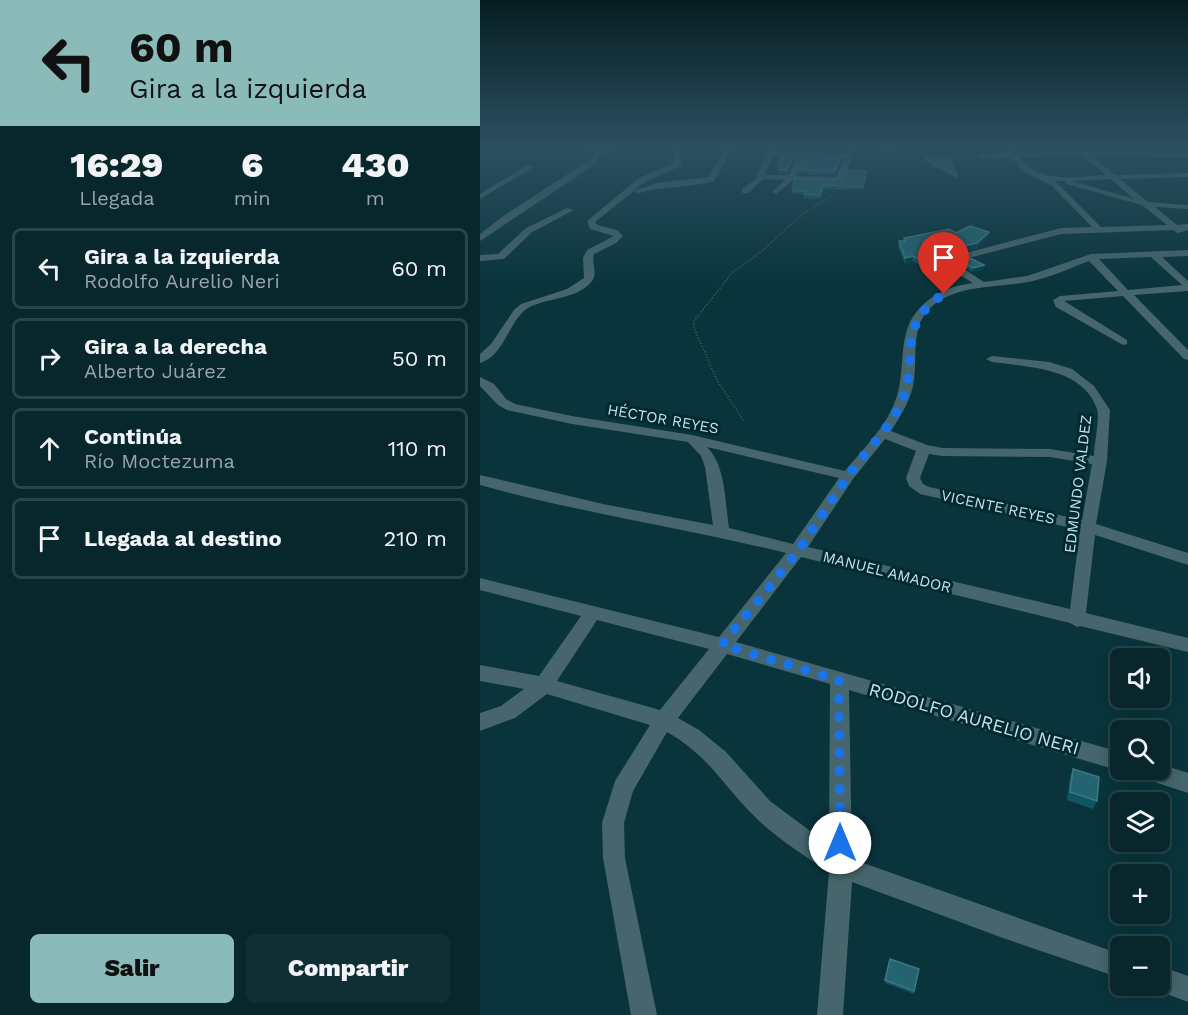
<!DOCTYPE html>
<html lang="es">
<meta charset="utf-8">
<style>
body{margin:0;font-family:"Work Sans",sans-serif;background:#102f35;color:#f1f3f6;height:100vh;display:flex;flex-direction:column;font-size:22px;white-space:nowrap}
*{box-sizing:border-box;margin:0}
p{font-size:20px;color:#98a5aa}
.icon{flex:none;width:33px;height:33px;fill:none;stroke:currentColor;stroke-width:2;stroke-linecap:round;stroke-linejoin:round}
.map{position:relative;flex:1;overflow:hidden}
.details{display:flex;flex-direction:column;background:#07272d;width:480px}
.details>*{flex:none}
.hud{background:#8bbbb9;color:#111;overflow:hidden}
.controls{position:absolute;left:630px;top:648px;display:grid;gap:12px}
.controls a{display:grid;place-items:center;width:60px;height:60px;border-radius:9px;background:#07272d;box-shadow:0 3px 15px #0003,0 0 0 2px #284449;font-size:30px}
.pin{position:absolute;display:grid;place-items:center;width:51px;height:51px;color:#fff;margin:-62px -26px;border-radius:50% 50% 50% 0;rotate:-45deg;box-shadow:0 0 6px #0007}
.pin .icon{rotate:45deg}
.me{position:absolute;width:66px;margin:-33px;rotate:0deg;stroke-linejoin:round;filter:drop-shadow(0 0 4px #0008)}
.turn{display:flex;align-items:center;gap:21px;height:126px;padding:0 30px;font-size:27px}
.turn .icon{width:78px;height:78px;stroke-width:2.5}
.turn b{display:block;font-size:42px;line-height:51px}
.eta{display:flex;justify-content:space-evenly;align-items:center;height:102px;text-align:center}
.eta b{font-size:36px;font-weight:800;line-height:42px}
.action{display:flex;gap:12px;margin-top:auto;padding:12px 30px}
.action a{flex:1;height:69px;border-radius:9px;background:#8bbbb9;color:#111;font-size:24px;font-weight:800;line-height:69px;text-align:center}
.action a+a{background:#102f35;color:#f1f3f6}
ul{padding:0;list-style:none}
li{display:flex;align-items:center;gap:18px;height:81px;margin:0 12px 9px;padding:0 18px;border:3px solid #284449;border-radius:9px}
li div{flex:1}
li b{display:block;font-size:22px}
li em{font-style:normal}
main{display:flex;flex:1;min-height:0}
.map>svg:first-child{display:block}
.lines{fill:none;stroke-linecap:round;stroke-linejoin:round}
.path{stroke:#44686f;stroke-width:1.5;stroke-dasharray:1 2;stroke-linecap:butt}
.minor{fill:#46656c;fill-rule:evenodd}
.wall{fill:#0e5662}
.shaded-wall{fill:#04424d}
.building{fill:#236470;stroke:#3d7883;stroke-width:1.5}
.route{stroke:#1a73e8;stroke-width:10;stroke-dasharray:0 18}
.labels{text-anchor:middle;stroke-width:6;stroke-linejoin:round;paint-order:stroke}
.street-label{font-size:15px;fill:#cce1e6;stroke:#002a32}
.near-street-label{font-size:18px;fill:#cce1e6;stroke:#002a32}
</style>
<main>
<section class="details">
<div class="hud">
<div class="turn"><svg class="icon" aria-label="left" viewBox="0 0 24 24"><path d="M17 20v-9H6M10 6l-5 5 5 5"/></svg><div><b>60 m</b>Gira a la izquierda</div></div>
</div>
<div class="eta">
<div><b>16:29</b><p>Llegada</p></div>
<div><b>6</b><p>min</p></div>
<div><b>430</b><p>m</p></div>
</div>
<ul>
<li><svg class="icon" aria-label="left" viewBox="0 0 24 24"><path d="M17 20v-9H6M10 6l-5 5 5 5"/></svg><div><b>Gira a la izquierda</b><p>Rodolfo Aurelio Neri</p></div><em>60 m</em></li>
<li><svg class="icon" aria-label="right" viewBox="0 0 24 24"><path d="M7 20v-9h11M14 6l5 5-5 5"/></svg><div><b>Gira a la derecha</b><p>Alberto Juárez</p></div><em>50 m</em></li>
<li><svg class="icon" aria-label="ahead" viewBox="0 0 24 24"><path d="M12 20V5M6 11l6-6 6 6"/></svg><div><b>Continúa</b><p>Río Moctezuma</p></div><em>110 m</em></li>
<li><svg class="icon" aria-label="arrive" viewBox="0 0 24 24"><path d="M6 21V4h12l-3 4 3 4H6"/></svg><div><b>Llegada al destino</b></div><em>210 m</em></li>
</ul>
<div class="action"><a>Salir</a><a>Compartir</a></div>
</section>
<div class="map">
<svg width="708" height="1015" viewBox="0 0 708 1015">
<rect width="100%" height="100%" fill="#09343c"/>
<g class="lines">
<g class="path">
<path d="M435,145L449,157"/>
<path d="M263,420L237,380L214,328V321L252,273L282,251L321,215L350,197L356,187"/>
</g>
<g class="minor">
<path d="M0,145H10L0,149Z"/>
<path d="M102,145H110L119,151L141,145L137,151L120,155L114,165L0,241V234L26,214L108,161L114,154Z"/>
<path d="M185,145H193L201,150V166L165,182L115,222L117,225L137,230L143,236L136,243L114,254C111,262 118,273 112,281C97,300 68,297 48,308C28,321 25,356 0,363V354L11,344L34,310L41,304L87,289L104,278L103,258L107,250L134,236L110,229L107,221L159,178L194,163L195,152Z"/>
<path d="M248,145H254L234,181C209,188 183,186 158,193L154,191L176,183L228,177Z"/>
<path d="M291,145H297L295,151L367,154L371,145H377L362,181L313,180L296,194L292,192L305,180L283,179L268,193H262V189L275,180ZM293,155L317,156L309,175H284ZM324,156L365,158L356,177L316,176Z"/>
<path d="M390,145H400L416,152L411,153Z"/>
<path d="M529,148L535,153L599,152L602,150L606,152L708,153V157L611,156L635,175L708,173V177L640,179L668,202L708,205V209L675,207L697,225L708,224V230L698,233L693,230L581,234L473,262L504,282L547,276L611,254L708,250V256L682,257L708,281V291L654,295L708,350V360L704,359L643,296L584,301L647,340V344L643,345L576,307L573,300L580,296L638,291L609,261C590,268 569,278 548,282C512,289 455,283 439,326C433,345 437,367 433,386C429,403 420,417 411,431L447,445L462,448L570,449L614,456C614,445 620,418 617,409C603,367 547,367 512,362L506,359L512,356L569,362L592,369L614,386L630,410L627,461L616,524L708,553V565L615,535L606,613L708,638V652L600,626L597,627L590,623L321,557L256,642L640,752V770H643L640,771L369,690L372,859L640,954V978L523,938L372,882L363,1015H337L349,872C323,855 296,838 274,816C242,784 229,756 187,732L153,791L144,823L145,858L177,1015H151L123,858L122,823L135,781L170,725L67,694L35,718L0,731V713L21,706L44,689L0,681V665L59,676L101,616L0,590V578L239,637L306,553C204,528 101,513 0,485V475L123,504L233,525L225,467L221,456L208,442L92,424L27,410L18,405L0,386V377L14,384L26,399L35,404L92,416L212,435L365,471C382,450 404,429 414,404C425,379 419,352 428,327C438,300 467,286 493,283L444,252V248H450L467,258L581,228L612,227L572,186L542,171L532,158H501L497,156L501,154L528,153L526,150ZM603,156L626,175C593,176 562,185 539,157ZM631,179L654,199L592,181ZM575,181H586V184L662,205L687,225L621,227ZM671,257L702,285L648,290L619,259ZM405,439L436,451L426,478L429,486L440,494L600,530L590,609L328,547L373,479ZM227,447L359,478L313,544L249,528C245,502 246,466 227,447ZM449,454L462,456L570,457L612,464L602,520L449,487L443,484L440,478ZM117,620L229,649L180,710L77,681ZM247,654L350,684L349,845L290,801L246,752L219,730L198,718Z"/>
<path d="M47,165L54,167L0,199V194Z"/>
<path d="M87,208L94,210L52,232L24,259L0,261V255L18,254L46,228Z"/>
<path d="M680,764L708,773V793L659,777L656,770H680Z"/>
<path d="M680,966L708,976V1002L671,988L670,986H680Z"/>
</g>
</g>
<g class="wall">
<path d="M313,157V160L308,173H298V170Z"/>
<path d="M443,158L477,176V179L443,161Z"/>
<path d="M360,159V162L355,175L319,174V170Z"/>
<path d="M387,171L383,190L344,189L340,199L324,198V194H313V191L362,180Z"/>
<path d="M509,232L508,237L496,248L467,256L451,246H443V248L470,265L469,271L458,275L432,261L425,264L418,247L419,241H424V238L476,233Z"/>
<path d="M479,259L504,265L503,269L492,272L479,263Z"/>
<path d="M593,769L617,801L613,809L587,800L590,777Z"/>
<path d="M410,959L439,969L434,994L405,983Z"/>
</g>
<g class="shaded-wall">
<path d="M360,159V162L355,175V171Z"/>
<path d="M509,232L508,237L496,248L467,256L468,250Z"/>
<path d="M433,256L432,261L425,264V258Z"/>
<path d="M470,265L469,271L458,275V269Z"/>
<path d="M504,265L503,269L492,272L493,268Z"/>
</g>
<g class="building">
<path d="M325,156L360,159L355,171L319,170Z"/>
<path d="M313,157L307,170H298L301,158Z"/>
<path d="M443,158H470L477,176Z"/>
<path d="M368,170L387,171L383,187L343,185L340,195L324,194L327,191H313L314,179L362,180Z"/>
<path d="M490,226L509,232L497,243L468,250L452,241H443V248L470,265L458,269L433,256L425,258L419,241H425L424,238L469,229L476,233Z"/>
<path d="M488,257L504,265L493,268L479,259Z"/>
<path d="M593,769L619,777L617,801L590,792Z"/>
<path d="M410,959L439,969L434,991L405,980Z"/>
</g>
<linearGradient id="sky" x2="0" y2="1"><stop stop-color="#051d21"/><stop offset="0.51" stop-color="#2c5061"/><stop offset="1" stop-color="#2c5061" stop-opacity="0"/></linearGradient>
<rect width="708" height="287" fill="url(#sky)"/>
<g class="lines">
<path class="route" d="M360,843L359,680L242,645C267,613 295,582 319,549C336,525 351,500 368,476C384,453 406,433 419,407C442,362 412,327 464,294"/>
</g>
<g class="labels">
<g class="street-label">
<text transform="translate(183 419) rotate(10)" y="5">HÉCTOR REYES</text>
<text transform="translate(598 484) rotate(-83)" y="5">EDMUNDO VALDEZ</text>
<text transform="translate(518 507) rotate(12)" y="5">VICENTE REYES</text>
<text transform="translate(407 572) rotate(14)" y="5">MANUEL AMADOR</text>
</g>
<g class="near-street-label">
<text transform="translate(494 719) rotate(16)" y="6">RODOLFO AURELIO NERI</text>
</g>
</g>
</svg>
<div class="controls">
<a><svg class="icon" aria-label="sound" viewBox="0 0 24 24"><path d="M4 9h4l5-4v14l-5-4H4zM17 9q2 3 0 6"/></svg></a>
<a><svg class="icon" aria-label="search" viewBox="0 0 24 24"><circle cx="10" cy="10" r="6"/><path d="M15 15l6 6"/></svg></a>
<a><svg class="icon" aria-label="layers" viewBox="0 0 24 24"><path d="M12 4l9 5-9 5-9-5zM3 14l9 5 9-5"/></svg></a>
<a>+</a>
<a>−</a>
</div>
<div class="pin" style="left:464px;top:294px;background:#d93025"><svg class="icon" aria-label="arrive" viewBox="0 0 24 24"><path d="M6 21V4h12l-3 4 3 4H6"/></svg></div>
<svg class="me" style="left:360px;top:843px" viewBox="-20 -20 40 40"><circle r="19" fill="#fff"/><path d="M0-13L10 11 0 6-10 11z" fill="#1a73e8"/></svg>
</div>
</main>
